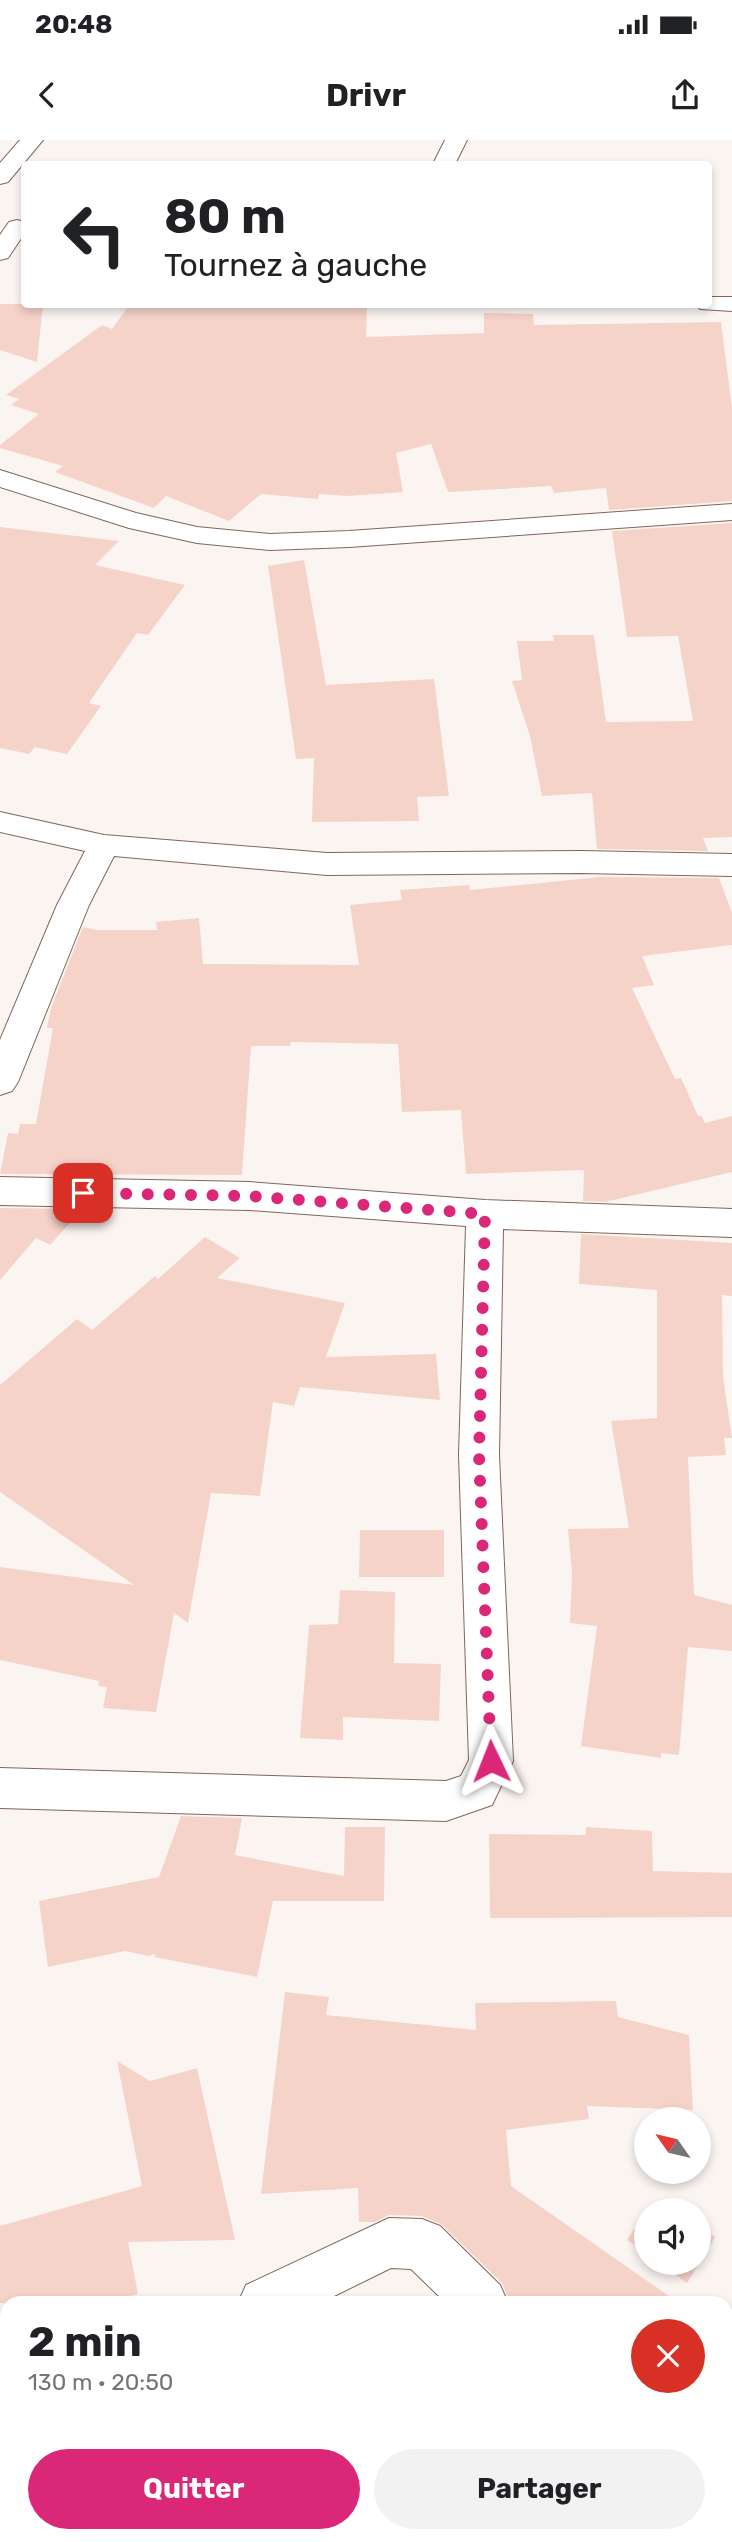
<!DOCTYPE html>
<html lang="fr">
<meta charset="utf-8">
<style>
body{margin:0;font-family:Rubik,sans-serif;background:#f2f2f2;color:#202124;height:100vh;display:flex;flex-direction:column;font-size:26px;white-space:nowrap}
*{box-sizing:border-box;margin:0}
p{font-size:23px;color:#757577}
.icon{flex:none;width:38px;height:38px;fill:none;stroke:currentColor;stroke-width:2;stroke-linecap:round;stroke-linejoin:round}
.map{position:relative;flex:1;overflow:hidden}
.side{position:absolute;left:0px;top:2156px;width:733px;height:247px;display:flex;flex-direction:column;background:#fff;border-radius:21px 21px 0 0;box-shadow:0 4px 10px #0003}
.side>*{flex:none}
.banner{position:absolute;left:21px;top:21px;width:691px;height:147px;border-radius:7px;box-shadow:0 4px 10px #0003;background:#fff;color:#202124;overflow:hidden}
.needle{width:46px;rotate:304deg}
.fabs{position:absolute;left:634px;top:1967px;display:grid;gap:14px}
.fabs a{display:grid;place-items:center;width:77px;height:77px;border-radius:50%;background:#fff;box-shadow:0 4px 10px #0003;font-size:35px}
.pin{position:absolute;display:grid;place-items:center;width:60px;height:60px;color:#fff;margin:-30px;border-radius:14px;box-shadow:0 4px 10px #0006}
.me{position:absolute;width:77px;margin:-38px;rotate:358deg;stroke-linejoin:round;filter:drop-shadow(0 0 5px #0008)}
.turn{display:flex;align-items:center;gap:24px;height:147px;padding:0 28px;font-size:32px}
.turn .icon{width:91px;height:91px;stroke-width:2.5}
.turn b{display:block;font-size:49px;line-height:60px}
.round{display:grid;place-items:center;flex:none;width:74px;height:74px;border-radius:37px;background:#f2f2f2}
.overview{display:flex;align-items:center;justify-content:space-between;height:119px;padding:0 28px}
h1{font-size:42px;font-weight:700;line-height:52px}
.action{display:flex;gap:14px;margin-top:auto;padding:14px 28px}
.action a{flex:1;height:80px;border-radius:42px;background:#db2777;color:#fff;font-size:28px;font-weight:700;line-height:80px;text-align:center}
.action a+a{background:#f2f2f2;color:#202124}
.status{display:flex;justify-content:space-between;align-items:center;height:49px;padding:0 35px;background:#fff;direction:ltr}
.status svg{height:19px;fill:currentColor}
header{display:flex;justify-content:space-between;align-items:center;height:91px;padding:0 28px;background:#fff;font-size:32px;font-weight:700}
.map>svg:first-child{display:block}
.building{fill:#f6d3c9}
.lines{fill:none;stroke-linecap:round;stroke-linejoin:round}
.minor-casing{stroke:#816658;stroke-width:2}
.minor{fill:#fff;fill-rule:evenodd}
.route{stroke:#db2777;stroke-width:12;stroke-dasharray:0 21.6}
</style>
<div class="status"><b>20:48</b><svg viewBox="0 0 49 12"><path d="M0 12V9h3v3zM5 12V6h3v6zM10 12V3h3v9zM15 12V0h3v12zM26 1h20v11H26zM47 4h2v5h-2z"/></svg></div>
<header><svg class="icon" aria-label="back" viewBox="0 0 24 24"><path d="M15 5l-7 7 7 7"/></svg>Drivr<svg class="icon" aria-label="share" viewBox="0 0 24 24"><path d="M12 15V3M7 8l5-5 5 5M5 13v7h14v-7"/></svg></header>
<div class="map">
<svg width="732" height="2402" viewBox="0 0 732 2402">
<rect width="100%" height="100%" fill="#fbf5f2"/>
<g class="building">
<path d="M0,164H43L37,222L0,210Z"/>
<path d="M130,164H164L189,168L191,164L367,167L366,197L484,193V173L533,174L534,185L721,182L732,268V361L609,370L606,348L554,353L551,346L448,352L431,304L396,313L403,352L347,356L319,354L318,359L261,354L229,381L166,356L154,368L55,332L63,326L0,308V305L39,274L11,265L19,259L6,255L102,185L112,189Z"/>
<path d="M732,383V697L703,698L708,711L597,709L592,653L542,656L530,596L512,541L522,540L517,501H554L553,495H594L606,582L693,581L678,496L627,497L612,391Z"/>
<path d="M0,387L119,401L95,425L185,445L148,495L137,493L89,563L101,566L67,614L35,607L29,614L0,608Z"/>
<path d="M304,420L326,545L434,539L449,656L417,657L419,681L312,682L314,618L296,619L268,426Z"/>
<path d="M600,737L719,738L732,773V805L642,816L654,845L632,848L675,939L681,938L698,976H701L705,983L732,976V1032L605,1062L583,1061L584,1030L466,1034L461,970L402,972L398,904L291,902L290,906H251L242,1035L0,1034L8,993L18,994L20,984H36L53,888H47L51,868L83,787L97,790H157L156,782L199,778L203,824L359,825L350,765L402,760L400,750L469,745L470,750Z"/>
<path d="M0,1068L82,1069L50,1105L36,1098L0,1140Z"/>
<path d="M581,1094L732,1103V1156L722,1155L723,1237L732,1298H724L726,1315L688,1317L694,1455L732,1465V1511L688,1507L679,1615L661,1613V1618L581,1606L597,1486L570,1483L572,1433L568,1389L629,1388L611,1281L657,1278V1150L579,1144Z"/>
<path d="M205,1097L240,1118L217,1138L345,1163L326,1217L436,1214L440,1260L300,1247L294,1266L273,1262L260,1356L211,1353L188,1483L174,1473L156,1572L103,1568L107,1547L98,1546L99,1541L0,1520V1427L134,1445L0,1352V1245L77,1179L92,1190L155,1136L158,1139Z"/>
<path d="M360,1390H444V1437H359Z"/>
<path d="M340,1450L395,1452L394,1523L441,1524L439,1581L343,1577V1600L300,1598L309,1485L338,1484Z"/>
<path d="M181,1676L242,1678L235,1715L344,1736L345,1687H385L384,1761H273L257,1837L154,1817L156,1814L148,1816L125,1811L48,1827L39,1761L159,1737Z"/>
<path d="M586,1687L652,1691L653,1731L732,1733V1777L490,1778L489,1694L586,1695Z"/>
<path d="M285,1852L329,1857L326,1875L476,1890L475,1863L616,1861L618,1877L689,1895L693,1970L587,1966L589,1979L506,1990L511,2046L679,2163H510L502,2143L441,2084L422,2076L389,2075L375,2082H359L358,2048L261,2054Z"/>
<path d="M117,1921L150,1941L197,1928L235,2100L128,2102L138,2154L108,2163H0V2086L142,2046Z"/>
<path d="M646,2070V2113L627,2100Z"/>
<path d="M698,2086L715,2097L687,2143L659,2123H698Z"/>
</g>
<g class="lines">
<g class="minor-casing">
<g id="minor">
<path d="M20,0H43L8,42L0,44V23Z"/>
<path d="M445,0H467L455,24H433Z"/>
<path d="M17,80L24,82V94L8,118L0,120V95L9,82Z"/>
<path d="M709,157H732V171L700,169L697,164H709Z"/>
<path d="M0,330L136,373L197,387L270,394L349,391L732,364V380L349,407L270,410L197,403L129,388L0,347Z"/>
<path d="M0,672L104,695L327,713L581,711L732,714V736L581,733L327,735L114,716L89,765L18,942L12,951L0,955V900L57,765L85,711L0,692Z"/>
<path d="M0,1037L249,1042L485,1060L732,1069V1097L503,1089L499,1315L513,1621L492,1665L446,1681L0,1668V1628L446,1641L461,1636L469,1620L459,1315L466,1086L249,1070L0,1065Z"/>
<path d="M389,2078L422,2079L440,2086L500,2145L508,2163H446L411,2129L391,2128L320,2163H238L246,2145Z"/>
<path d="M726,2281L732,2282V2336L726,2335Z"/>
<path d="M202,2396H256L257,2402H203Z"/>
</g>
</g>
<use href="#minor" class="minor"/>
</g>
<g class="lines">
<path class="route" d="M83,1053L248,1056L485,1074L479,1315L491,1621"/>
</g>
</svg>
<div class="fabs">
<a><svg class="needle" viewBox="-14 -14 28 28"><path d="M0-13l5 13h-10z" fill="#e53935"/><path d="M0 13l5-13h-10z" fill="#757577"/></svg></a>
<a><svg class="icon" aria-label="sound" viewBox="0 0 24 24"><path d="M4 9h4l5-4v14l-5-4H4zM17 9q2 3 0 6"/></svg></a>
</div>
<div class="pin" style="left:83px;top:1053px;background:#d93025"><svg class="icon" aria-label="arrive" viewBox="0 0 24 24"><path d="M6 21V4h12l-3 4 3 4H6"/></svg></div>
<svg class="me" style="left:491px;top:1621px" viewBox="-20 -20 40 40"><path d="M0-17L14 15 0 8-14 15z" fill="#db2777" stroke="#fff" stroke-width="4"/></svg>
<div class="banner">
<div class="turn"><svg class="icon" aria-label="left" viewBox="0 0 24 24"><path d="M17 20v-9H6M10 6l-5 5 5 5"/></svg><div><b>80 m</b>Tournez à gauche</div></div>
</div>
<section class="side">
<div class="overview"><div><h1>2 min</h1><p>130 m · 20:50</p></div><a class="round" style="background:#d93025;color:#fff"><svg class="icon" aria-label="close" viewBox="0 0 24 24"><path d="M6 6l12 12M18 6L6 18"/></svg></a></div>
<div class="action"><a>Quitter</a><a>Partager</a></div>
</section>
</div>
